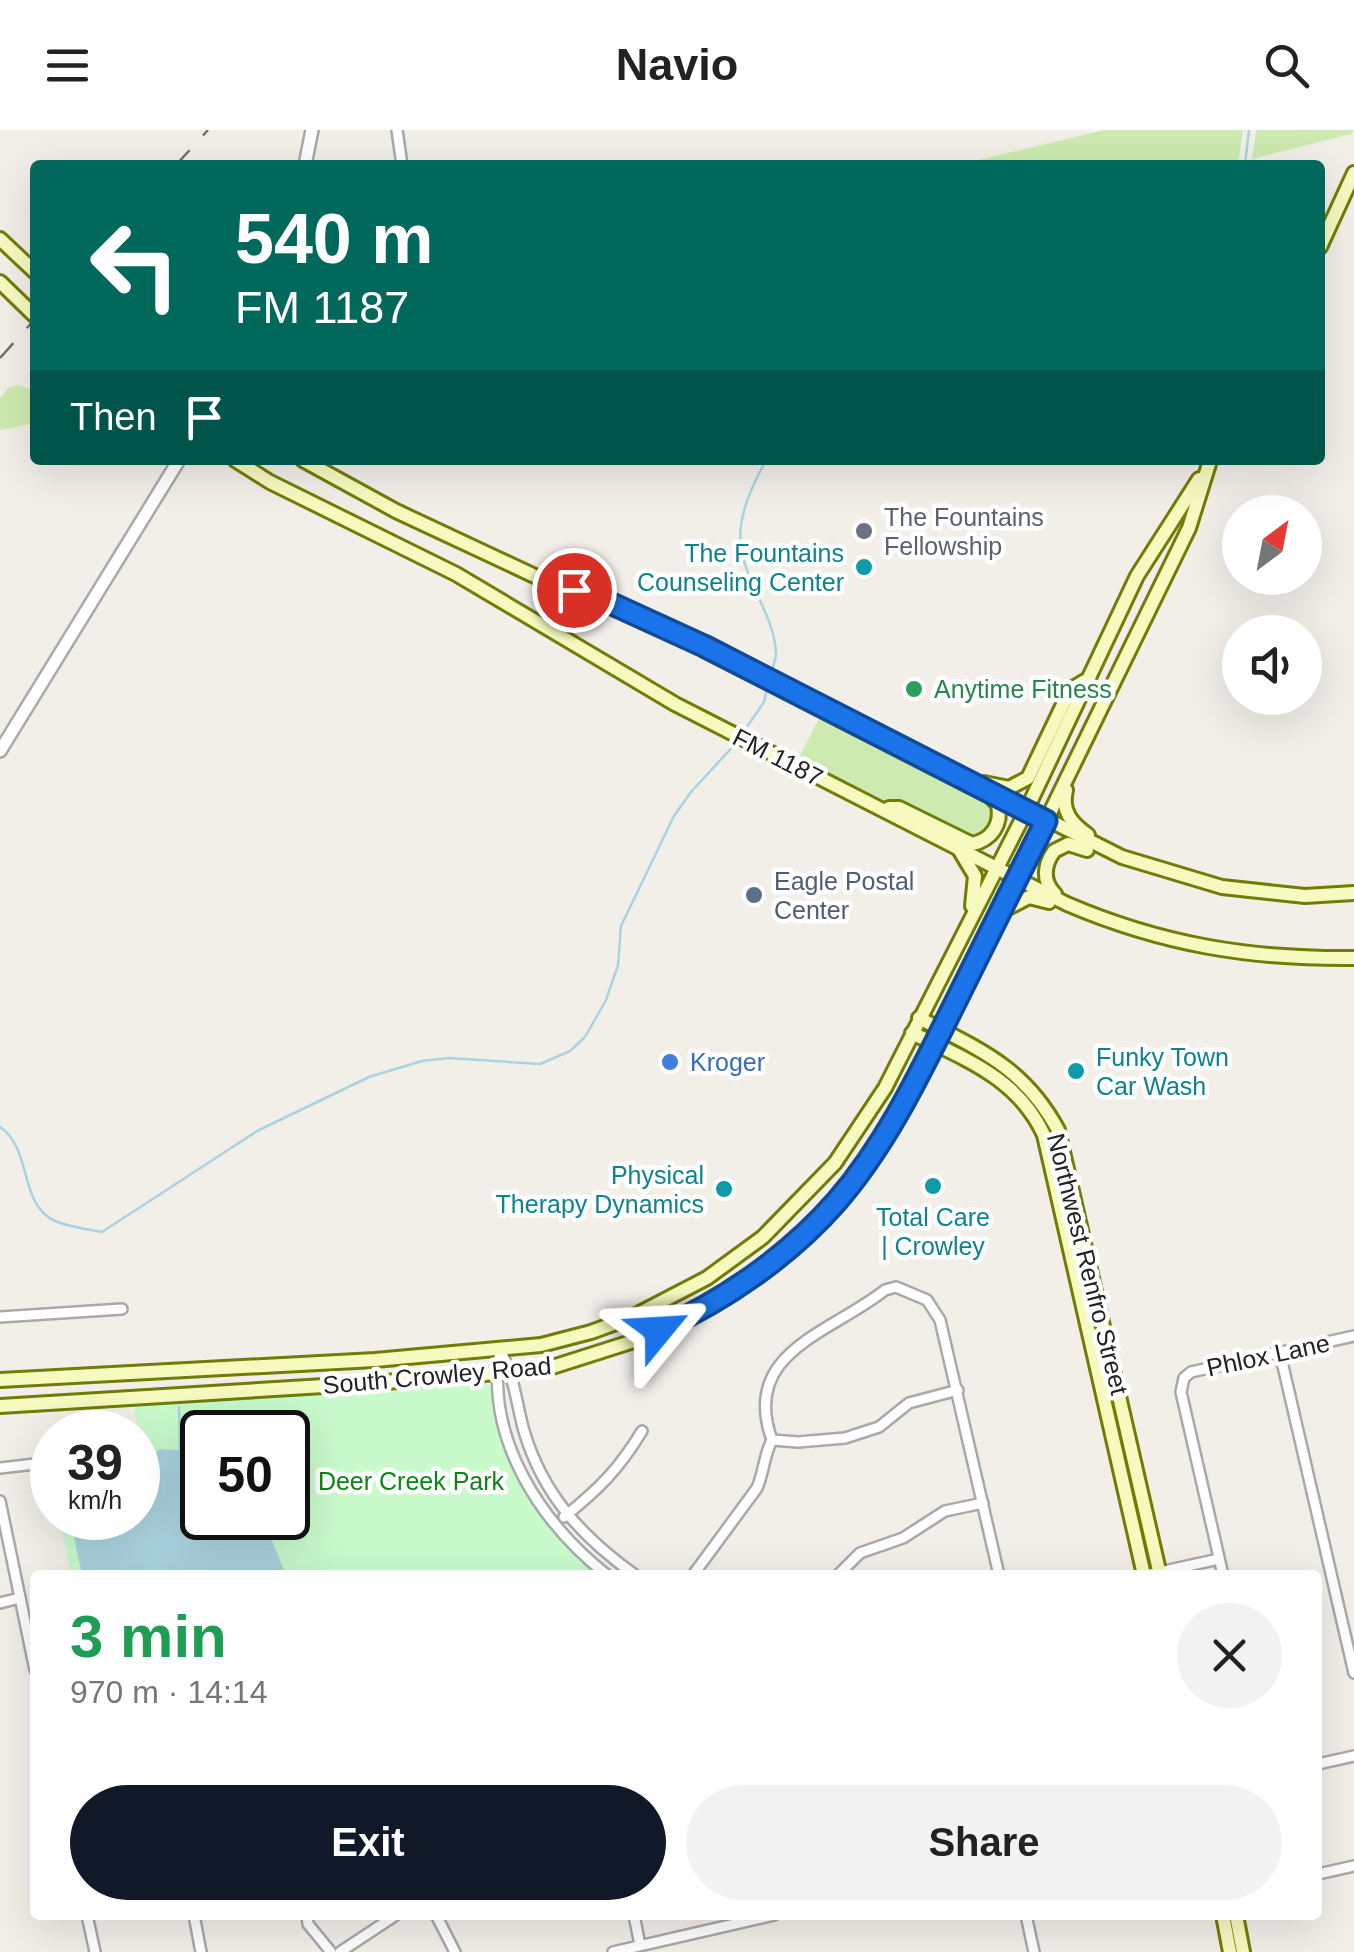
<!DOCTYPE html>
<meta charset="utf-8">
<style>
body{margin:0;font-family:Helvetica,sans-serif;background:#f2f2f2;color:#222;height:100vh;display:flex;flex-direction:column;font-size:38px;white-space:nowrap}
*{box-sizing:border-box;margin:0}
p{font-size:32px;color:#767676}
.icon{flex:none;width:55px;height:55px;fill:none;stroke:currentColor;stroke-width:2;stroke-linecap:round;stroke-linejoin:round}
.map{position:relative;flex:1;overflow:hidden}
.details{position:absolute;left:30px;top:1440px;width:1292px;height:350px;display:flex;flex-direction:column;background:#fff;border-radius:10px;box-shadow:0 10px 40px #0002}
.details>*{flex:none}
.top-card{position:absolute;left:30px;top:30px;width:1295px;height:305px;border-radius:10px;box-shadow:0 10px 40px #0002;background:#00695c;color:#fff;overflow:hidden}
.needle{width:65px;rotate:32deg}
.fabs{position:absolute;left:1222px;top:365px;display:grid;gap:20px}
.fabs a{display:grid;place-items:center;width:100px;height:100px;border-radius:50%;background:#fff;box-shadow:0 10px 40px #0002;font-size:50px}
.speed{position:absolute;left:30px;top:1280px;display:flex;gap:20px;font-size:50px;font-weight:700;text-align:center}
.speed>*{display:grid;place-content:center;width:130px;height:130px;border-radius:50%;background:#fff;box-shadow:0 10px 40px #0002;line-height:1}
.speed small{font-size:25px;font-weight:400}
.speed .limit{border:5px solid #111;border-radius:15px;background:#fff;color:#111}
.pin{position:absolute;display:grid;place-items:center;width:85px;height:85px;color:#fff;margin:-42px;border:5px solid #fff;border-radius:50%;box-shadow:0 2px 10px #0007}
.me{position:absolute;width:110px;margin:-55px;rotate:63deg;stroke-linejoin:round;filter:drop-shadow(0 0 8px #0008)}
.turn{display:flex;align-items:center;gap:35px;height:210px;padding:0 40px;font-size:45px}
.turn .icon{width:130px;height:130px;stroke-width:2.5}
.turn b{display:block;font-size:70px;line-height:85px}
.then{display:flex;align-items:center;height:95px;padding:0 40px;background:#0003;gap:20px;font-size:38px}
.round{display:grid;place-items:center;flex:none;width:105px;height:105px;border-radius:52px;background:#f2f2f2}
.overview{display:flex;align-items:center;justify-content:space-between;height:170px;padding:0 40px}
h1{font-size:60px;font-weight:800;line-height:75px;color:#1e9e55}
.primary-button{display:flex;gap:20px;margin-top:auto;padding:20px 40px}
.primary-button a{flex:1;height:115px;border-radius:60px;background:#111827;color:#fff;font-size:40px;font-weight:800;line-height:115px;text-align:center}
.primary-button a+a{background:#f2f2f2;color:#222}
header{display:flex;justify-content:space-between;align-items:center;height:130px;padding:0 40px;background:#fff;font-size:45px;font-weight:800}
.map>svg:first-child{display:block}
.grass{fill:#cdebb0}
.park{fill:#c8facc;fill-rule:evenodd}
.water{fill:#aad3df}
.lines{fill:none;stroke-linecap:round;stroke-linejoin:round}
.stream{stroke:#aad3df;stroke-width:2.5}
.minor-casing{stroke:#a9a9a9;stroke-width:14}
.tertiary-casing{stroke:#a9a9a9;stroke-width:16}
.secondary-casing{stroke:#707d05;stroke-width:18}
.minor{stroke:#fff;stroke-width:9}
.tertiary{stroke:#fff;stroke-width:11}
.secondary{stroke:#f7fabf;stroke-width:12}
.rail{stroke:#707070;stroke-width:2.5;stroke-dasharray:20 20;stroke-linecap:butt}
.route-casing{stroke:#114b97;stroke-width:25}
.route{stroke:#1a73e8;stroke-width:18}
.worship-dot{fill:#6b7280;stroke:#fff;stroke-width:4}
.culture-dot{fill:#0f9aa8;stroke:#fff;stroke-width:4}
.leisure-dot{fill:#2e9e5b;stroke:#fff;stroke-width:4}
.service-dot{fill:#5c6f8a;stroke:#fff;stroke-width:4}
.shop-dot{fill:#3f7fe0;stroke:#fff;stroke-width:4}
.labels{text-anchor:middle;stroke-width:9;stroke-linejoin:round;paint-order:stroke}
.worship-label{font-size:25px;fill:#5b616d;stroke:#fff;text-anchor:start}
.culture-label{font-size:25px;fill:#0d838f;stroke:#fff;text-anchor:end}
.leisure-label{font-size:25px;fill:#27864d;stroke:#fff;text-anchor:start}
.street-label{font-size:25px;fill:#222;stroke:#fff}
.service-label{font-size:25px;fill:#4e5e75;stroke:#fff;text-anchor:start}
.shop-label{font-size:25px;fill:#366cbe;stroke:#fff;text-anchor:start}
.park-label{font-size:25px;fill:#0c8416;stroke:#fff}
</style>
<header><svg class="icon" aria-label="menu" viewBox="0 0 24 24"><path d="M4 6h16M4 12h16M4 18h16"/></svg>Navio<svg class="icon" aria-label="search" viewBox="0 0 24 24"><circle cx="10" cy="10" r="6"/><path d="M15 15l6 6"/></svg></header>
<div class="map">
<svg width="1354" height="1822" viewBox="0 0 1354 1822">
<rect width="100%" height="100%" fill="#f2efe9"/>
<g class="grass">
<path d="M1104,0H1243L1238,35H958Z"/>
<path d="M1256,0H1354L1351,4L1252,29Z"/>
<path d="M17,255L35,260V293L0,300V268L9,257Z"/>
<path d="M822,583L990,669L995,681L988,702L973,709L959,705L798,629Z"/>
</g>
<path class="park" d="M486,1253L492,1258C508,1332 536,1399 599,1445H71L59,1388H138V1335L143,1329L133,1274ZM202,1302H288V1388H202Z"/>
<path class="water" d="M160,1319L202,1322V1388H267L269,1403L286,1445H82L70,1388H138V1340Z"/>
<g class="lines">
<g class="stream">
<path d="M1245,35L1249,0"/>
<path d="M766,330C755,351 744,372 741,396C735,443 774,479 776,523C776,530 772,539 770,546"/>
<path d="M742,604L764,572L768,554"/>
<path d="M0,997C33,1019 18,1074 55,1091C69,1097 86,1099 102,1102L257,1001L369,947L422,931L449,928L540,934L570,921L585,907L606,870L618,835L621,796L674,686L691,662L738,611"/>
<path d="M179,1277L180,1322"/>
</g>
<g class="minor-casing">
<g id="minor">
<path d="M397,0L402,35"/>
<path d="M0,1187L122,1179"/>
<path d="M500,1220C515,1247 516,1273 524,1301C543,1365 582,1407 635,1445"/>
<path d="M500,1220C485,1309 541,1393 607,1445"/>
<path d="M1280,1223L1354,1543"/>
<path d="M772,1310L798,1312L845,1308L879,1297L909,1273L958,1260"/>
<path d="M0,1338L52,1332"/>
<path d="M0,1371L35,1540"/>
<path d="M564,1387C599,1359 619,1339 642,1301"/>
<path d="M693,1445L757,1358C764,1342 764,1325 772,1310C740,1222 831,1203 885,1160L896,1157L927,1170L940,1190L999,1445"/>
<path d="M838,1445L860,1423L903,1408L945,1381L983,1373"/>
<path d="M1146,1445L1219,1429"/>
<path d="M1223,1445L1181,1262L1184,1248L1191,1242L1354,1206"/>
<path d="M0,1473L20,1468"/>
<path d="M1318,1634L1354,1626"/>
<path d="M1318,1744L1354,1736"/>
<path d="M87,1785L95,1822"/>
<path d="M194,1785L201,1822"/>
<path d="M307,1785L308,1794L331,1822"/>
<path d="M436,1785L455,1822"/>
<path d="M634,1785L640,1815"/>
<path d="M1026,1785L1034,1822"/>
<path d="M340,1822L396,1785"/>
<path d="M613,1822L774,1785"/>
</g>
</g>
<g class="tertiary-casing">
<g id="tertiary">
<path d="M305,35L312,0"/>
<path d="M0,621L179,330"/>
</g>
</g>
<g class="secondary-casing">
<g id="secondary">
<path d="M0,109L35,142"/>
<path d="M1320,117L1354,43"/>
<path d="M0,152L35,186"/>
<path d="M235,330L270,352L456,444L675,574L1067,774C1163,815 1250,829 1354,828"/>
<path d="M303,330L396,381L539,448L610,473L703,516L1122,727L1222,757L1305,766L1354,763"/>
<path d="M984,653L1009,658L1028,648L1070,560L1085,551"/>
<path d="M1066,660C1061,681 1071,693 1088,705"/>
<path d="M889,678H899L972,714C992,710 1002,694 998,675L989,664"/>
<path d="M960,721L975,746L972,776"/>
<path d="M1055,764C1042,751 1044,735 1054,721L1068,714L1087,720"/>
<path d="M1004,780L1029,767L1049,772"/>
<path d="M919,888C980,920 1024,937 1058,1000L1160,1445"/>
<path d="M912,903C965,929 1018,948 1044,1005L1144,1445"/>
<path d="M0,1250L375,1230L541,1215L591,1202L632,1187L707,1148L763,1107L835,1033L885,958L1026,681L1137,446L1199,349"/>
<path d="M0,1276L373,1253L546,1239L637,1210L681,1190L726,1164L776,1129L836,1071L873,1023L902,978L1046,691L1189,398L1209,334"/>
<path d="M1223,1785L1230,1822"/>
<path d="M1236,1785L1243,1822"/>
</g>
</g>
<use href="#minor" class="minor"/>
<use href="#tertiary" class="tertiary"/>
<use href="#secondary" class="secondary"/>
<g class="rail">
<path d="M176,35L208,0"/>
<path d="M0,228L35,189"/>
</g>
</g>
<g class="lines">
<g class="route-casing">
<path id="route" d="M574,460L610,473L704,516L1046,691C1015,752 984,814 954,875C920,943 887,1013 837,1071C789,1126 725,1170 659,1200"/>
</g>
<use href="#route" class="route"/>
</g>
<circle class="worship-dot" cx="864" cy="401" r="10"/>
<g class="culture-dot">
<circle cx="864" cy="437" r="10"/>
<circle cx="1076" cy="941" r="10"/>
<circle cx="933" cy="1056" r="10"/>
<circle cx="724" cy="1059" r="10"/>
</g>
<circle class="leisure-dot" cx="914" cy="559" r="10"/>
<circle class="service-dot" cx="754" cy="765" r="10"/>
<circle class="shop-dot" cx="670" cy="932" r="10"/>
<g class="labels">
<g class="worship-label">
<text x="884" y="396">The Fountains<tspan x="884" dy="29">Fellowship</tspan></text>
</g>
<g class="culture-label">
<text x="844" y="432">The Fountains<tspan x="844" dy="29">Counseling Center</tspan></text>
<text x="1096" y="936" text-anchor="start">Funky Town<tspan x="1096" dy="29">Car Wash</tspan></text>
<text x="704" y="1054">Physical<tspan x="704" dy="29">Therapy Dynamics</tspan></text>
<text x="933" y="1096" text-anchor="middle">Total Care<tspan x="933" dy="29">| Crowley</tspan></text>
</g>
<g class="leisure-label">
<text x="934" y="568">Anytime Fitness</text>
</g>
<g class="street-label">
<text transform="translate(778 627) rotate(27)" y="9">FM 1187</text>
<text transform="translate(1088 1134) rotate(76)" y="9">Northwest Renfro Street</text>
<text transform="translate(1268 1225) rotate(-12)" y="9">Phlox Lane</text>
<text transform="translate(437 1245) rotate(-5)" y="9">South Crowley Road</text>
</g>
<g class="service-label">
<text x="774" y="760">Eagle Postal<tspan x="774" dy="29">Center</tspan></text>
</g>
<g class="shop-label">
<text x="690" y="941">Kroger</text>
</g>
<g class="park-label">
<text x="411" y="1360">Deer Creek Park</text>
</g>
</g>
</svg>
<div class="fabs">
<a><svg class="needle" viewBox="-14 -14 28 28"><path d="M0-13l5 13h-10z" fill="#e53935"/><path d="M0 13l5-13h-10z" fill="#767676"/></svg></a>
<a><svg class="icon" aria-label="sound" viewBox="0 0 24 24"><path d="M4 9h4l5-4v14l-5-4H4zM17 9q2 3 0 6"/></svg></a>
</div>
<div class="speed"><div>39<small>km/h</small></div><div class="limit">50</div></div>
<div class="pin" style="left:574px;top:460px;background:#d93025"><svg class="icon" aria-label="arrive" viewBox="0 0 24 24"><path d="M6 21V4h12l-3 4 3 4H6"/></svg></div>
<svg class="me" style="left:659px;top:1200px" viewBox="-20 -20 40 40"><path d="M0-17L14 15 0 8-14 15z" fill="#1a73e8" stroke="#fff" stroke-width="4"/></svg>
<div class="top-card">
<div class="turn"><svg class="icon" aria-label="left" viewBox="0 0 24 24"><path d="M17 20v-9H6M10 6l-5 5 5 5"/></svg><div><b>540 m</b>FM 1187</div></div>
<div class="then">Then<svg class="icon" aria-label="arrive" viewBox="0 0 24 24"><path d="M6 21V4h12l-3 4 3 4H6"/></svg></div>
</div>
<section class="details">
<div class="overview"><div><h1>3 min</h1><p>970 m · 14:14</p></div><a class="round"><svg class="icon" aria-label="close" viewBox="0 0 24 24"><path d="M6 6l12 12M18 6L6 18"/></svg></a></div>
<div class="primary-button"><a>Exit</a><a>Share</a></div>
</section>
</div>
